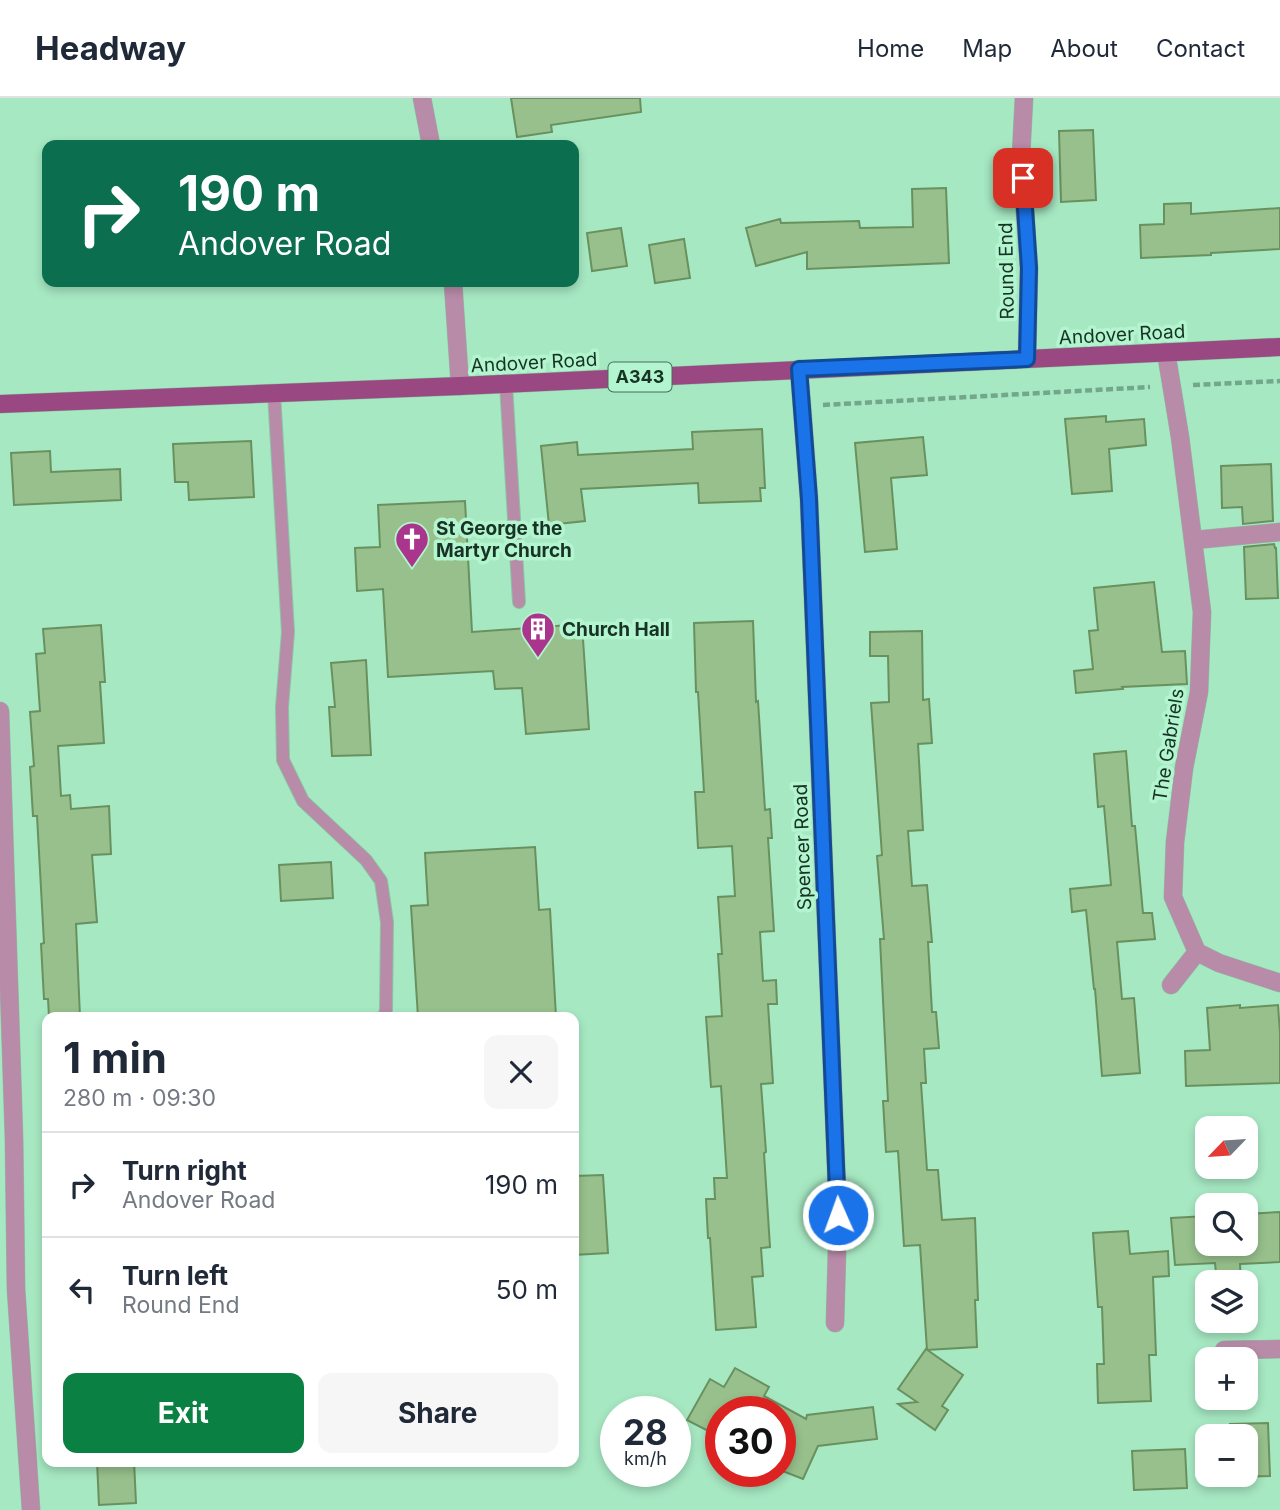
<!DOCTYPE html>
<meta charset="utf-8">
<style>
body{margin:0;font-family:Inter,sans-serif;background:#f6f6f7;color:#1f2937;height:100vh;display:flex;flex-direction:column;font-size:26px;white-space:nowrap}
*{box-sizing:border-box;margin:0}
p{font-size:23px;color:#747a83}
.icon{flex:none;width:38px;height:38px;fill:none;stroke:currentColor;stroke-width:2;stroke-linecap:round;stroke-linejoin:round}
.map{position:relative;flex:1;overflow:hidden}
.panel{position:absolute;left:42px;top:914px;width:537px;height:455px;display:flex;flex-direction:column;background:#fff;border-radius:14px;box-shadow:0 4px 10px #0003}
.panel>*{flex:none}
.hud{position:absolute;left:42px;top:42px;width:537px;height:147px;border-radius:14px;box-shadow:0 4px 10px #0003;background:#0b6e4f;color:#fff;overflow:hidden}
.needle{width:46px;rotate:245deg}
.tools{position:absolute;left:1195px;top:1018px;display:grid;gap:14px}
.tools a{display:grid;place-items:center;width:63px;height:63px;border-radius:14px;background:#fff;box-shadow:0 4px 10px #0003;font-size:35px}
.speed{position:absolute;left:600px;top:1298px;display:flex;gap:14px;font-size:35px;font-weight:700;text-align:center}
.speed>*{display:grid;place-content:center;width:91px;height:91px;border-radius:50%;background:#fff;box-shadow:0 4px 10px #0003;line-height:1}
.speed small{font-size:18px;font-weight:400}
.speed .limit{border:10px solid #d22;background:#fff;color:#111}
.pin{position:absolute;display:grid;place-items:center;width:60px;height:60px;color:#fff;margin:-30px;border-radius:14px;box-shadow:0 4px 10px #0006}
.me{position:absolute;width:77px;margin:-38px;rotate:358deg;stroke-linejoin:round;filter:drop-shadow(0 0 5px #0008)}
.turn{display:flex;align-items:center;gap:24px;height:147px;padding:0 21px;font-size:32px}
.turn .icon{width:91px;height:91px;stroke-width:2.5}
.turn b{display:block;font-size:49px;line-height:60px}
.round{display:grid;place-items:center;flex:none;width:74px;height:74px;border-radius:14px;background:#f6f6f7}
.summary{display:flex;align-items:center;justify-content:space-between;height:119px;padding:0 21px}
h1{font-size:42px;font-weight:700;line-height:52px}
.button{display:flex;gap:14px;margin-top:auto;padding:14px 21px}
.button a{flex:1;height:80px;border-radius:14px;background:#0b8043;color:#fff;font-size:28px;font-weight:700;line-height:80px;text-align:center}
.button a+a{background:#f6f6f7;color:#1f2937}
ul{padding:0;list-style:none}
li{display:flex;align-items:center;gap:21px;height:105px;padding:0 21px;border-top:2px solid #e0e1e3}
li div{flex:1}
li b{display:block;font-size:26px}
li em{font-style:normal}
header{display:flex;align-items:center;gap:42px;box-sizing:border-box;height:98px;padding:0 35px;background:#fff;border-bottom:2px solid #e0e1e3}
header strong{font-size:33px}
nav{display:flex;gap:38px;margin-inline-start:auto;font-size:24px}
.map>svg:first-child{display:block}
.building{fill:#97c08c;stroke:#69915f;stroke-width:2}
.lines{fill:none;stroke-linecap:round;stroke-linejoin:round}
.service-casing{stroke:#8ac4a3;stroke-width:14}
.minor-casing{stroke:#8ac4a3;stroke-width:19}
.primary-casing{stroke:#8ac4a3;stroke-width:19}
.path{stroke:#73a78a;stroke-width:4.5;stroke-dasharray:7 3.5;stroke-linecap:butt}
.service{stroke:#b88ba9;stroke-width:12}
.minor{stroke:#b88ba9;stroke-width:18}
.primary{stroke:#994882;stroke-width:18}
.route-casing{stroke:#114b97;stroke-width:18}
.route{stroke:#1a73e8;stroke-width:12}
.labels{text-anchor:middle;stroke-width:7;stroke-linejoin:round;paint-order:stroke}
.shield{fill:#b2f5cf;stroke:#466d58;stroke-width:2}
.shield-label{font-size:18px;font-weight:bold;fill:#183325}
.street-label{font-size:19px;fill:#183325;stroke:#b2f5cf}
.poi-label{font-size:19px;font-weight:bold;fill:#183325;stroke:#b2f5cf;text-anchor:start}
</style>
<header>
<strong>Headway</strong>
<nav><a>Home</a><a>Map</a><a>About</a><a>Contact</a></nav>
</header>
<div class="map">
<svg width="1280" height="1412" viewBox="0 0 1280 1412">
<rect width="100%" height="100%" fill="#a6e8c2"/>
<g class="building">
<path d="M511,0H640L641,14L551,27L552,34L517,39Z"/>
<path d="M1093,32L1096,102L1061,104L1059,33Z"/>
<path d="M946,90L949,165L807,171V154L756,168L746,130L780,121L781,125L859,123L860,130L913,129L912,91Z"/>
<path d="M1191,105V116L1280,110V151L1211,155V157L1141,160L1140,127L1164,126V106Z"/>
<path d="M621,130L627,168L592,173L587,135Z"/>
<path d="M684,141L690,180L655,185L649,147Z"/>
<path d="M1106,318V324L1144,321L1146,347L1109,351L1112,393L1072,396L1065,321Z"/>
<path d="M762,331L765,390H760L761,403L699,405L698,385L581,391L585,423L549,427L541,348L577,344L578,357L693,351L692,334Z"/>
<path d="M923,339L927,377L891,380L897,451L865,454L855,345Z"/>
<path d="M251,343L254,399L189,402L188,384H175L173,346Z"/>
<path d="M50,353L51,374L120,371L121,402L14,407L11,355Z"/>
<path d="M1271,366L1273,423L1243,426L1242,409L1222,410L1221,368Z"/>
<path d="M465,403L472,534L582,526L589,631L526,636L522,590L495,591L493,573L388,579L383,491L357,493L355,450L380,449L378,407Z"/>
<path d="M1274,446L1275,450H1276L1278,500L1246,501L1244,449Z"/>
<path d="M1154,484L1162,554L1185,553L1187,586L1122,589L1123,591L1076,595L1074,573L1093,571L1089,533L1098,532L1094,490Z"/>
<path d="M753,523L756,604L758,603L765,712L770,711L772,740H768L774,833L760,834L763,883L776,882L777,906H768L773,985L761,986L766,1054L764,1055L770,1149L761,1150L763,1178L752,1179L756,1229L716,1232L710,1140H708L706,1101H715L714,1080H727L721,988L711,989L706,919L722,918L718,856H722L718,799L735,798L732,748L698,750L695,694H704L698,594H696L694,525Z"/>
<path d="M101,527L105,584H100L104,645L58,648L61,698L70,697L71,711L109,708L111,756L92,757L97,824L76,826L80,919H49L48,901H44L41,846L44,845L37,718H33L30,669L34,668L30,614L40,613L36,556L45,555L43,531Z"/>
<path d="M922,533L923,602L929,601L932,645L918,646L923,732L908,733L912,788L927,787L932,844H928L932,914H936L939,950L924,951L926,985H921L927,1072H938L942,1122L975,1120L978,1202H975L977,1249L927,1252L920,1147L904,1148L898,1053L886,1054L883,1003H888L880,841H884L877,758L882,757L871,605L889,604L888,558H870V534Z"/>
<path d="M366,562L371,657L332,658L329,609H335L331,565Z"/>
<path d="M1126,653L1132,728H1135L1143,815H1152L1155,841L1117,844L1122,901L1134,900L1140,975L1102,978L1095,891H1094L1086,812L1072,814L1070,791L1111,787L1104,708L1098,709L1094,656Z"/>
<path d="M535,749L539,812L550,811L556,919H418L411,808L428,807L425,755Z"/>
<path d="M331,764L333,800L281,803L279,767Z"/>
<path d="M1240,907V910L1278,907L1280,935V985L1186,988L1185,953L1210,952L1207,910Z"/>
<path d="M603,1077L608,1155L574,1157V1078Z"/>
<path d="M1280,1114V1164L1240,1166L1241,1185H1217L1215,1165L1175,1167L1171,1120L1207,1118L1208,1146H1246V1116Z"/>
<path d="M1128,1133L1130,1156L1168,1153L1169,1178L1153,1179L1156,1257H1149L1151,1303L1098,1305L1097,1266H1104L1102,1209H1098L1093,1135Z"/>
<path d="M926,1251L963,1277L942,1308L948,1312L935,1332L898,1306L917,1304L898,1291Z"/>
<path d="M735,1270L769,1289L764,1298L806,1321L807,1317L873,1309L877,1341L818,1348L803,1381L780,1372V1314H721L710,1334L687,1322L710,1281L724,1289Z"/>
<path d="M1268,1325L1270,1378L1232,1379V1377H1246V1339H1230V1326Z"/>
<path d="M1185,1351L1187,1390L1134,1392L1132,1353Z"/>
<path d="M97,1363H134L136,1405L99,1407Z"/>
</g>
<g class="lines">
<g class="service-casing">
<g id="service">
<path d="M506,286L519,504"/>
<path d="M274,295L288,534L282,609L283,662L303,703L366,762L381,783L387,824L386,912L384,919"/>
</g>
</g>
<g class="minor-casing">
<g id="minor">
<path d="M422,0L431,47"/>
<path d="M1024,0L1021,58L1029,170L1027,261"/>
<path d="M453,184L460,288"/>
<path d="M1166,254L1180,339L1202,514L1199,594L1184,670L1175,744L1173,799L1197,854L1219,865L1280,885"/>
<path d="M799,271L809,401L838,1117L835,1225"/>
<path d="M1194,442L1280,434"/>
<path d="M0,613L14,1040L16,1191L31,1412"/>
<path d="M1171,887L1197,854"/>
<path d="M1224,1252L1280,1251"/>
</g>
</g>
<g class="primary-casing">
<path id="primary" d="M0,306L460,288L1280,249"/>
</g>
<g class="path">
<path d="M1193,287L1280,283"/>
<path d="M823,307L1150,289"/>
</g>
<use href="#service" class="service"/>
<use href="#minor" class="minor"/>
<use href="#primary" class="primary"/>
</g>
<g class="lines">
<g class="route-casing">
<path id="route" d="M838,1117L809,401L799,271L1027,261L1029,170L1023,80"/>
</g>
<use href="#route" class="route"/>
</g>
<defs>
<g id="church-pin" transform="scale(1.75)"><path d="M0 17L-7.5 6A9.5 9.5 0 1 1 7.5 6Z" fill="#aa358d" stroke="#b2f5cf"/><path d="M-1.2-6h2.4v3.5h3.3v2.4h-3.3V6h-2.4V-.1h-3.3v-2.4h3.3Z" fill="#fff"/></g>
<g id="building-pin" transform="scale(1.75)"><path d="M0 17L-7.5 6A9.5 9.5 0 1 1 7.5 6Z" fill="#aa358d" stroke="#b2f5cf"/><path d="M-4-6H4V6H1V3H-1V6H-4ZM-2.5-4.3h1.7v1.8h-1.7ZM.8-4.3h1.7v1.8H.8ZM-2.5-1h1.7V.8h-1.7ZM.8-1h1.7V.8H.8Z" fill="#fff"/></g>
</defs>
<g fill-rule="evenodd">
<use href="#church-pin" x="412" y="441"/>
<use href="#building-pin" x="538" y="531"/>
</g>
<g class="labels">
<rect class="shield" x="608.5" y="264.5" width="63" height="29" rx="5"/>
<g class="shield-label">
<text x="640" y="285">A343</text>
</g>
<g class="street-label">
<text transform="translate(1006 173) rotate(-91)" y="7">Round End</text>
<text transform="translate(1122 236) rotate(-3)" y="7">Andover Road</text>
<text transform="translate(534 264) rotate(-3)" y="7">Andover Road</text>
<text transform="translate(1168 647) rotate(-81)" y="7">The Gabriels</text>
<text transform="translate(802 749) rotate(-92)" y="7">Spencer Road</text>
</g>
<g class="poi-label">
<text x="436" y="437">St George the<tspan x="436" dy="22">Martyr Church</tspan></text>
<text x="562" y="538">Church Hall</text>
</g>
</g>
</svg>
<div class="tools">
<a><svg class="needle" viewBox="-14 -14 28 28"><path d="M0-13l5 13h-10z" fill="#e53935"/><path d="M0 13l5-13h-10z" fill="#747a83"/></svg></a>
<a><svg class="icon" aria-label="search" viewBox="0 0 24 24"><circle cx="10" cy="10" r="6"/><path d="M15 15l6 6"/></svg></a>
<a><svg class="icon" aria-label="layers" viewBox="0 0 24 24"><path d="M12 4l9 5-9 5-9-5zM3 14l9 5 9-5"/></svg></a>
<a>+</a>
<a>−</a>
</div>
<div class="speed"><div>28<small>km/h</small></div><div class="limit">30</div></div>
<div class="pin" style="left:1023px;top:80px;background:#d93025"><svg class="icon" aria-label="arrive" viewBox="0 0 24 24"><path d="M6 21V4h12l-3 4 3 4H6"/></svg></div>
<svg class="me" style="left:838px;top:1117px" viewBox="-20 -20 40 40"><circle r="17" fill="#1a73e8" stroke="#fff" stroke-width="3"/><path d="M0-11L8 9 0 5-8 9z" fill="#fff"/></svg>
<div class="hud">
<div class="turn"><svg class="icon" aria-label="right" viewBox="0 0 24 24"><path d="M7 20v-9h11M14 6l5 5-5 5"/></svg><div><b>190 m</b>Andover Road</div></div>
</div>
<section class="panel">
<div class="summary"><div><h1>1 min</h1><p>280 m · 09:30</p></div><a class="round"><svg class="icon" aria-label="close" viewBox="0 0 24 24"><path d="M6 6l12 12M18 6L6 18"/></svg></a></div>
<ul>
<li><svg class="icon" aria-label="right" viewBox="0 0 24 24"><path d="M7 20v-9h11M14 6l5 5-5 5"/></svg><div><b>Turn right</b><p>Andover Road</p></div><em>190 m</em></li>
<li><svg class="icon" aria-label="left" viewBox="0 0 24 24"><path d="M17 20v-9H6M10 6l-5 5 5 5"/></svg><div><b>Turn left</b><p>Round End</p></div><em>50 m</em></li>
</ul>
<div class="button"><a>Exit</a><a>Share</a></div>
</section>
</div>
